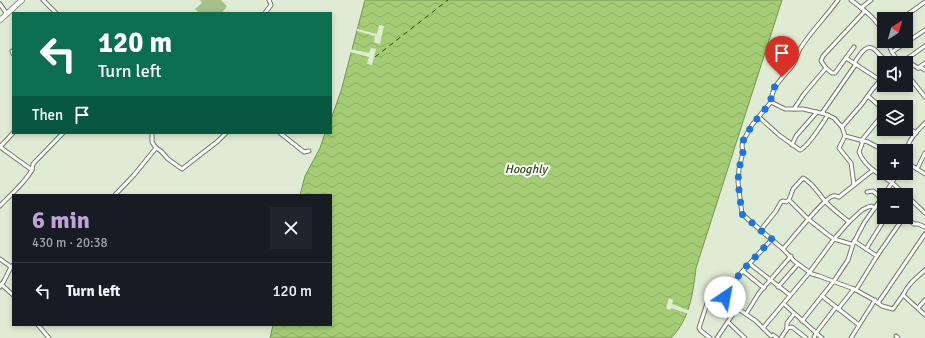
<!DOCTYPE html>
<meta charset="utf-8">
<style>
body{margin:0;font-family:Signika,sans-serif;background:#20242c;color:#f1f3f6;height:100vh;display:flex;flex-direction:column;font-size:15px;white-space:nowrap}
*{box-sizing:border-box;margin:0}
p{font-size:13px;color:#9ea1a6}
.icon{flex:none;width:22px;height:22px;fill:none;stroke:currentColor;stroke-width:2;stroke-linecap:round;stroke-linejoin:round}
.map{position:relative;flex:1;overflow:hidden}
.drawer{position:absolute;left:12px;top:194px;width:320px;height:132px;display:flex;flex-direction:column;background:#171b24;border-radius:0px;box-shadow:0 2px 6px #0003}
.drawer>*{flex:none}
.guide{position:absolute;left:12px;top:12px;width:320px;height:122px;border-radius:0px;box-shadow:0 2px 6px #0003;background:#0b6e4f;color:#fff;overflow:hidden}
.needle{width:26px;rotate:37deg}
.tools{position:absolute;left:877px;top:12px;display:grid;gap:8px}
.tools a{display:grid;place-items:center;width:36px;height:36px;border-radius:0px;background:#171b24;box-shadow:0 2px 6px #0003;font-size:20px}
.pin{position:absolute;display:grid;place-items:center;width:34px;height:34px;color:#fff;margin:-41px -17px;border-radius:50% 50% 50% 0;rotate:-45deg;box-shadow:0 0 4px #0007}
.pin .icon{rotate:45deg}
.me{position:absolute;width:44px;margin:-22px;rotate:33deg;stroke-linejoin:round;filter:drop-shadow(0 0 3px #0008)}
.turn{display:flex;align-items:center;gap:14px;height:84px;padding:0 20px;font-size:18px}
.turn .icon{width:52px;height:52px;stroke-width:2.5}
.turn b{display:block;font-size:28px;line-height:34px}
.then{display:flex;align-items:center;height:38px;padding:0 20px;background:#0003;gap:8px;font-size:15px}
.round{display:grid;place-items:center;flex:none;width:42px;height:42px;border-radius:0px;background:#20242c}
.headline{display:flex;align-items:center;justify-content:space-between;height:68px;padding:0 20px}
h1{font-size:24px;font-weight:700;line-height:30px;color:#c0a2d7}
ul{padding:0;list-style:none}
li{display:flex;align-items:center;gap:12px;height:56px;padding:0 20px;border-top:1px solid #363941}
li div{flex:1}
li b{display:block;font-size:15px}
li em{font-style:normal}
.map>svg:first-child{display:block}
.green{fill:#a5bf89}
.water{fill:url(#water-waves);stroke:#779454}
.pier{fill:#e0ebd4}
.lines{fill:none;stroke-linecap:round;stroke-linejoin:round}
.ferry{stroke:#324a09;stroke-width:1;stroke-dasharray:5 4;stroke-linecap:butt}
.street-casing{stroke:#717b67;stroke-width:5}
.secondary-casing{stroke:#717b67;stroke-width:6}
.street{stroke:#fff;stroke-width:3}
.secondary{stroke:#fff;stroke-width:4.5}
.route{stroke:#1a73e8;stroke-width:7;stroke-dasharray:0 12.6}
.labels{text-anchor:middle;stroke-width:4;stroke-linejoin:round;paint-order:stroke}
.water-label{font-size:12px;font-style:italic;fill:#324a09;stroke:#fff}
</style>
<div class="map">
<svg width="925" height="338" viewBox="0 0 925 338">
<defs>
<pattern id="water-waves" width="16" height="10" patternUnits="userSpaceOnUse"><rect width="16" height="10" fill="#a4cc74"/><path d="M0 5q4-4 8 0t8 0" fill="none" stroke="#8cae63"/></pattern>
</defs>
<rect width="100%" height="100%" fill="#e0ebd4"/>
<path class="green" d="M200,0H221L227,6L222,13H199L195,9L202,3Z"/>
<path class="water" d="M365,0H782L696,268C693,293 690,319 671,338H270L273,325H331V195H300L305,176L320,148L325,133H331V119L341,91Z"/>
<g class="pier">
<path d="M379,25L384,26L380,44L374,42L375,36L357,31V29L377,34Z"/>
<path d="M371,48L376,49L372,65L367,64L369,57L350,52V49L369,53Z"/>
<path d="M669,298L673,300L672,304L690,311L689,314L671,308L670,310L666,308Z"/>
</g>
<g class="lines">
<path class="ferry" d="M375,57L448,0"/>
<g class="street-casing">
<g id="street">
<path d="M43,0L56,13"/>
<path d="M838,0C826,17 811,31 800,49C797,54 796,61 792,66C783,78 772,85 771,102L785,109H803L825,114L834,118L842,127L845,136L868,142L885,151"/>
<path d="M851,0C863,9 878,20 884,34"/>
<path d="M0,4L7,14"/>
<path d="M861,8L871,0"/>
<path d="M265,13L271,5L269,0"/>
<path d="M901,19L925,2"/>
<path d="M887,41L892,52L899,63"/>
<path d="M13,51H12L13,54"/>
<path d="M892,52L925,30"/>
<path d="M846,58L880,80"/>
<path d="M905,60L925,46"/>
<path d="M854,63C859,57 865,43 874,49L888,63"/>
<path d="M900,63L905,60L918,68H922L925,70"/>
<path d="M826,68L821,61L823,56L865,11"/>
<path d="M918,68L925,63"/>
<path d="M906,73L925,97"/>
<path d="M868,96L884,110"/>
<path d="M771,102L752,125L743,141L742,146L743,152L739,169L738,182L742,214L764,233L783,249L794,261L812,274L819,276L854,289L874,300L882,306L893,309L903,295L925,315"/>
<path d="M794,109L804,94L826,68L832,73H835L854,47"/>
<path d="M822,113L856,64"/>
<path d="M759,117L779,135L800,150C808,147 822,124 828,115"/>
<path d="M906,126L916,133"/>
<path d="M842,127L862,104L872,90L884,76"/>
<path d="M13,133L0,147L32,170L33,164L63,133"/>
<path d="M152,133V142L156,148"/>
<path d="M280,133L304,152L309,151"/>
<path d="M845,136L839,148L851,163L854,185"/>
<path d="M861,141L884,113"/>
<path d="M863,141L859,152C864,166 879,174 891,182C896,186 901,191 906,195"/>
<path d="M792,145L796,136L817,112"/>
<path d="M906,153C908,140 916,132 925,123"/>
<path d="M906,162L925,174"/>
<path d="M917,169L925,153"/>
<path d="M867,192L873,191L881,198"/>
<path d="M115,195L134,175L156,148L161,151L168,159L182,169L218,141L226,133"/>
<path d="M906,195L925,213"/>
<path d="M789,200L808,219L827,234L834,239L851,244H853"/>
<path d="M0,206C11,194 24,184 32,170"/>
<path d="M905,217L914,224H918L925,227"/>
<path d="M760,231L776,211L781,202L783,201L786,202L789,200L793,189L803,178C813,183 818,193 825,201C832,209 841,215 849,222"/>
<path d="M854,241L877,256"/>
<path d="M783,249C791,240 825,197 833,196C835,195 838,197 839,197L873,170"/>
<path d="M866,249L886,217"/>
<path d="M0,259L11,267L13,265"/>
<path d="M750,264L790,295"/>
<path d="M743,271L764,288"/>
<path d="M1,284L13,295"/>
<path d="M0,287L4,281L11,267"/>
<path d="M778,287L798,264"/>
<path d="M856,290L877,256L904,217"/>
<path d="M903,295C908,284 916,278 925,270"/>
<path d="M822,296L859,325"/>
<path d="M878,303L925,234"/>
<path d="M784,304L822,338"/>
<path d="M737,308L756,321L771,336"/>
<path d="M918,308L925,300"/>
<path d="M838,309L854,289"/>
<path d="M746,314L759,293L791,256"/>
<path d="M802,321L834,281L848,260L853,244L864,223L886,192L898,173"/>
<path d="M728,322L745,338"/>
<path d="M38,325L49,338"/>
<path d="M763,328L809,273L834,239L849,222L862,210L868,207L871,206L875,208"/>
<path d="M787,328L792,327L806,338"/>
<path d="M773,335L777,338"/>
<path d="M896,336L898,338"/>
<path d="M710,338L701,331L699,328L711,291"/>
<path d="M717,338L737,308L727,300L725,297V295L741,273L772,239"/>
<path d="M781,338L787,329V323L794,314"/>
<path d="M814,338L816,333L836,307"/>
<path d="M851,338L875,300"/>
</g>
</g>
<g class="secondary-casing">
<path id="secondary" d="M0,20L22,0"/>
</g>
<use href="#street" class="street"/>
<use href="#secondary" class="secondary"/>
</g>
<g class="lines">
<path class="route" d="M725,297L740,273L772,239L764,233L742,214L738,182L739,169L743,152L742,146L743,141L752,125L771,102V96L773,89L782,77"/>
</g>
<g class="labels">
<g class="water-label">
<text x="526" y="173">Hooghly</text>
</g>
</g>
</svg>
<div class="tools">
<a><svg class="needle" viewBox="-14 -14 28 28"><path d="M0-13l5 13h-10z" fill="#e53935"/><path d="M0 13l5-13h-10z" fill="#9ea1a6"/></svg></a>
<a><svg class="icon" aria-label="sound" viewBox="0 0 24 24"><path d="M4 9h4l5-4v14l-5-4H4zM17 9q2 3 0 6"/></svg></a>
<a><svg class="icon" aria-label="layers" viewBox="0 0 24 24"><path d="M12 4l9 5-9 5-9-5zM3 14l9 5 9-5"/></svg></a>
<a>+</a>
<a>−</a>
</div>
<div class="pin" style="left:782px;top:77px;background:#d93025"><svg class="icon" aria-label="arrive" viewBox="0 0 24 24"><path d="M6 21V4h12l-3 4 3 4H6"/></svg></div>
<svg class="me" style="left:725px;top:297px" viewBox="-20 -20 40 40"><circle r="19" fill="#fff"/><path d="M0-13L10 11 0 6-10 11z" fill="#1a73e8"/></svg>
<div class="guide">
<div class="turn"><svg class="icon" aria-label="left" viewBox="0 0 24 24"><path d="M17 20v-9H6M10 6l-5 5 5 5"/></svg><div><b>120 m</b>Turn left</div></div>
<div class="then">Then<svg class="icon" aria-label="arrive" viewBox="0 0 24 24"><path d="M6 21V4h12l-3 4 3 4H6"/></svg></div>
</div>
<section class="drawer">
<div class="headline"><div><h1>6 min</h1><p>430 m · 20:38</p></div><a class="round"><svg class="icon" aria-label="close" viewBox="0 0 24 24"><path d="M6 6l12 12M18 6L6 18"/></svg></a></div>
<ul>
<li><svg class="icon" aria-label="left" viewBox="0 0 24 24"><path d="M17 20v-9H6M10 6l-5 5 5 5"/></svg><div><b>Turn left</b></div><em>120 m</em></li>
</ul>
</section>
</div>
